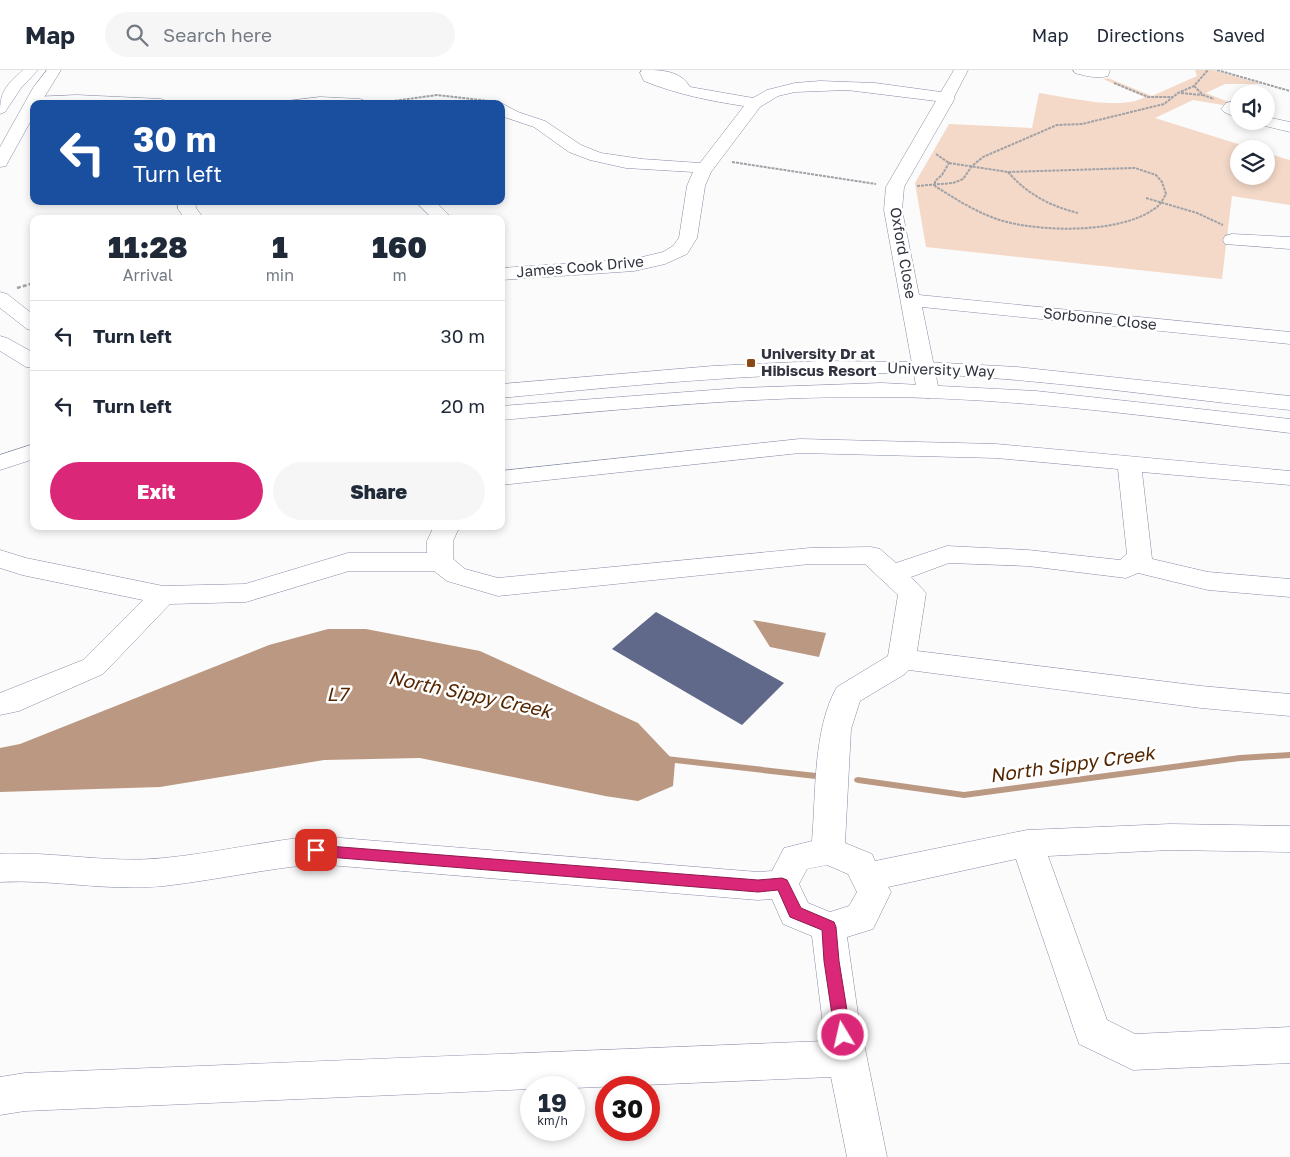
<!DOCTYPE html>
<style>
body{margin:0;font-family:"Golos Text",sans-serif;background:#f6f6f7;color:#1f2937;height:100vh;display:flex;flex-direction:column;font-size:19px;white-space:nowrap}
*{box-sizing:border-box;margin:0}
p{font-size:16px;color:#747a83}
.icon{flex:none;width:28px;height:28px;fill:none;stroke:currentColor;stroke-width:2;stroke-linecap:round;stroke-linejoin:round}
.map{position:relative;flex:1;overflow:hidden}
.panel{position:absolute;left:30px;top:145px;width:475px;height:315px;display:flex;flex-direction:column;background:#fff;border-radius:10px;box-shadow:0 2px 8px #0003}
.panel>*{flex:none}
.top-card{position:absolute;left:30px;top:30px;width:475px;height:105px;border-radius:10px;box-shadow:0 2px 8px #0003;background:#1a4fa0;color:#fff;overflow:hidden}
.tools{position:absolute;left:1230px;top:15px;display:grid;gap:10px}
.tools a{display:grid;place-items:center;width:45px;height:45px;border-radius:50%;background:#fff;box-shadow:0 2px 8px #0003;font-size:25px}
.speed{position:absolute;left:520px;top:1006px;display:flex;gap:10px;font-size:25px;font-weight:700;text-align:center}
.speed>*{display:grid;place-content:center;width:65px;height:65px;border-radius:50%;background:#fff;box-shadow:0 2px 8px #0003;line-height:1}
.speed small{font-size:12px;font-weight:400}
.speed .limit{border:8px solid #d22;background:#fff;color:#111}
.pin{position:absolute;display:grid;place-items:center;width:42px;height:42px;color:#fff;margin:-21px;border-radius:10px;box-shadow:0 2px 8px #0006}
.me{position:absolute;width:55px;margin:-28px;rotate:351deg;stroke-linejoin:round;filter:drop-shadow(0 0 4px #0008)}
.turn{display:flex;align-items:center;gap:18px;height:105px;padding:0 20px;font-size:22px}
.turn .icon{width:65px;height:65px;stroke-width:2.5}
.turn b{display:block;font-size:35px;line-height:42px}
.eta{display:flex;justify-content:space-evenly;align-items:center;height:85px;text-align:center}
.eta b{font-size:30px;font-weight:800;line-height:35px}
.primary-button{display:flex;gap:10px;margin-top:auto;padding:10px 20px}
.primary-button a{flex:1;height:58px;border-radius:30px;background:#db2777;color:#fff;font-size:20px;font-weight:800;line-height:58px;text-align:center}
.primary-button a+a{background:#f6f6f7;color:#1f2937}
ul{padding:0;list-style:none}
li{display:flex;align-items:center;gap:15px;height:70px;padding:0 20px;border-top:1px solid #e0e1e3}
li div{flex:1}
li b{display:block;font-size:19px}
li em{font-style:normal}
header{display:flex;align-items:center;gap:30px;box-sizing:border-box;height:70px;padding:0 25px;background:#fff;border-bottom:1px solid #e0e1e3}
header strong{font-size:24px}
nav{display:flex;gap:28px;margin-inline-start:auto;font-size:18px}
.search{width:350px;height:45px;background:#f6f6f7;display:flex;align-items:center;gap:12px;box-sizing:border-box;padding:0 18px;border-radius:28px;color:#747a83;font-size:19px}
.map>svg:first-child{display:block}
.green{fill:#f4d9c8}
.water{fill:#bb9881}
.lines{fill:none;stroke-linecap:round;stroke-linejoin:round}
.stream{fill:#bb9881;fill-rule:evenodd}
.building{fill:#61698a}
.street-casing{stroke:#848ba6;stroke-width:1}
.secondary-casing{stroke:#848ba6;stroke-width:1}
.path-far1{stroke:#a0a2a7;stroke-width:2;stroke-dasharray:3 1;stroke-linecap:butt}
.path{stroke:#a0a2a7;stroke-width:2.5;stroke-dasharray:4 2;stroke-linecap:butt}
.street{fill:#fff;fill-rule:evenodd}
.secondary{fill:#fff;fill-rule:evenodd}
.route{fill:#db2777;stroke:#8e194d}
.poi-dot{fill:#8b4a14;stroke:#fff;stroke-width:2}
.labels{text-anchor:middle;stroke-width:5;stroke-linejoin:round;paint-order:stroke}
.far-street-label{font-size:15px;fill:#313440;stroke:#fff}
.far-poi-label{font-size:15px;font-weight:bold;fill:#313440;stroke:#fff;text-anchor:start}
.water-label{font-size:19px;font-style:italic;fill:#532600;stroke:#fff}
</style>
<header>
<strong>Map</strong>
<div class="search"><svg class="icon" aria-label="search" viewBox="0 0 24 24"><circle cx="10" cy="10" r="6"/><path d="M15 15l6 6"/></svg>Search here</div>
<nav><a>Map</a><a>Directions</a><a>Saved</a></nav>
</header>
<div class="map">
<svg width="1290" height="1087" viewBox="0 0 1290 1087">
<rect width="100%" height="100%" fill="#fbfbfb"/>
<path class="green" d="M1195,0H1214L1261,14H1225L1206,23L1231,33L1223,35L1193,30L1155,48L1254,79H1239V106H1266V83L1290,90V135L1232,126L1222,209L926,177L915,113L949,54L1032,58L1039,23C1067,27 1121,41 1145,27L1103,9L1108,8L1152,26L1197,6Z"/>
<g class="water">
<path d="M753,550L826,563L819,587L770,577Z"/>
<path d="M328,559H366L480,581L638,653L675,692L673,716L638,731L605,726L420,688L324,690L160,717L0,722V678L20,674L269,575Z"/>
</g>
<g class="lines">
<g class="stream">
<path d="M1290,682V688L1240,691L964,728L858,713L855,712L854,710L855,708L858,707L964,722L1240,685Z"/>
<path d="M666,686L816,703L819,704L820,706L819,708L816,709L666,692L663,691L662,689L663,687Z"/>
</g>
</g>
<path class="building" d="M656,542L784,613L742,655L612,579Z"/>
<g class="lines">
<g class="street-casing">
<g id="street">
<path d="M642,0C661,0 680,0 690,17L753,28L767,20L795,13L820,11L875,13L941,22L954,0H968L954,27L955,28L904,117L902,140L919,225L1290,262V274L922,237L939,321L936,326L928,328L920,326L917,321L884,140L886,117L936,31L847,20L795,22L778,26L760,37L711,102L705,116L697,168L687,184L665,194L634,201L501,210V198L634,189L663,182L673,176L679,168L687,116L693,102L626,98L590,90L569,82L534,57L501,46V34H499L501,33L518,42L545,51L581,75L601,83L642,89L700,93L744,36C710,31 676,24 644,11L640,3Z"/>
<path d="M1073,0H1110L1108,6C1098,9 1085,6 1075,3Z"/>
<path d="M77,25L161,29L166,31L169,34H34L33,37L28,35L25,32L28,29L33,27Z"/>
<path d="M320,27L360,29L365,31L368,34H285L288,31Z"/>
<path d="M1239,30V49L1224,42L1221,39L1226,33Z"/>
<path d="M1266,47L1290,52V62L1257,54L1255,51H1266Z"/>
<path d="M177,131H195L196,138L204,149H185L178,139Z"/>
<path d="M415,131H435L453,149H433Z"/>
<path d="M1232,164L1290,167V179L1225,174L1223,170L1225,166Z"/>
<path d="M800,369L996,374L1290,401V415L1142,402L1152,489L1208,502L1290,509V527L1208,520L1138,503L1126,508L1028,496L949,493L911,507L926,523L917,581L1201,616L1290,624V646L1201,638L909,600L905,604L860,631L851,659L845,773L872,784L875,791L1027,760L1170,754L1290,756V782L1170,780L1048,786L1107,950L1135,964L1290,957V993L1133,1000L1079,974L1016,789L888,817L891,822L873,859L847,867L858,944L887,1087H847L831,1007L574,1018H531V1019L25,1041L0,1045V1007L25,1003L825,971L812,866L783,854L772,829L758,830L316,794C265,799 215,810 164,816C109,822 55,809 0,812V784C55,781 109,794 164,788C215,783 265,771 316,766L758,802L772,801L784,778L812,771C816,724 813,658 837,617L888,586L898,525L865,494H810L498,526L447,511L434,501H349L246,532L170,534L103,604L19,641L0,645V623L83,590L143,530L22,505L0,498V480L26,488L163,516L245,514L348,483H427V471L434,456H460L453,471V489L465,499L498,508L810,478L871,477L880,479L896,493L947,476L1028,480L1120,490L1127,484L1118,399L996,388L800,383L501,415V401ZM827,795L848,804L857,822L849,836L830,842L808,833L799,814L807,799Z"/>
<path d="M34,374V389L0,400V385Z"/>
</g>
</g>
<g class="secondary-casing">
<g id="secondary">
<path d="M23,0H38L21,18L5,42L0,44C0,20 6,16 23,0Z"/>
<path d="M47,0H61L40,34H34V45L8,92L6,96L0,97V77L33,18Z"/>
<path d="M0,222L7,224L34,245V261L27,259L0,238Z"/>
<path d="M0,266L7,268L34,283V298L26,297L0,281Z"/>
<path d="M820,291L926,292L1017,297L1290,326V340C1169,328 1048,309 926,304C784,300 642,314 501,328V314L713,296Z"/>
<path d="M882,313L1036,321L1290,349V363C1155,347 1019,328 882,327C755,326 628,339 501,350V336L739,318Z"/>
</g>
</g>
<g class="path-far1">
<path d="M1217,0L1290,21"/>
<path d="M1114,13L1148,27H1173"/>
<path d="M1194,16L1203,25L1214,29"/>
<path d="M1181,23L1202,25"/>
<path d="M379,33L437,25L489,31"/>
<path d="M936,84L949,93"/>
<path d="M732,92L876,114"/>
<path d="M949,93L1008,102L1135,98L1156,105L1162,112L1166,124C1163,129 1160,136 1154,139C1121,163 1046,162 1007,152C982,146 957,130 935,116V111L942,105Z"/>
<path d="M1008,102C1027,124 1050,136 1078,143"/>
<path d="M917,116L953,113L963,109L972,96L983,87L1057,55L1082,54L1164,34L1178,23L1194,16L1208,0"/>
<path d="M1146,128L1197,143L1223,155"/>
</g>
<path class="path" d="M17,218L34,213"/>
<use href="#street" class="street"/>
<use href="#secondary" class="secondary"/>
</g>
<path class="route" d="M316,775L758,810L782,808L787,810L801,838L834,852L836,857L839,891L851,965L849,970L843,973L838,970L835,965L824,891L822,860L790,847L778,820L758,822L316,786L312,784L310,780L312,776Z"/>
<rect class="poi-dot" x="746" y="288" width="10" height="10" rx="2.5"/>
<g class="labels">
<g class="far-street-label">
<text transform="translate(903 183) rotate(80)" y="5">Oxford Close</text>
<text transform="translate(580 197) rotate(-5)" y="5">James Cook Drive</text>
<text transform="translate(1100 249) rotate(6)" y="5">Sorbonne Close</text>
<text transform="translate(941 300) rotate(2)" y="5">University Way</text>
</g>
<g class="far-poi-label">
<text x="761" y="289">University Dr at<tspan x="761" dy="17">Hibiscus Resort</tspan></text>
</g>
<g class="water-label">
<text x="337" y="631">L7</text>
<text transform="translate(470 624) rotate(12)" y="7">North Sippy Creek</text>
<text transform="translate(1072 694) rotate(-8)" y="7">North Sippy Creek</text>
</g>
</g>
</svg>
<div class="tools">
<a><svg class="icon" aria-label="sound" viewBox="0 0 24 24"><path d="M4 9h4l5-4v14l-5-4H4zM17 9q2 3 0 6"/></svg></a>
<a><svg class="icon" aria-label="layers" viewBox="0 0 24 24"><path d="M12 4l9 5-9 5-9-5zM3 14l9 5 9-5"/></svg></a>
</div>
<div class="speed"><div>19<small>km/h</small></div><div class="limit">30</div></div>
<div class="pin" style="left:316px;top:780px;background:#d93025"><svg class="icon" aria-label="arrive" viewBox="0 0 24 24"><path d="M6 21V4h12l-3 4 3 4H6"/></svg></div>
<svg class="me" style="left:843px;top:965px" viewBox="-20 -20 40 40"><circle r="17" fill="#db2777" stroke="#fff" stroke-width="3"/><path d="M0-11L8 9 0 5-8 9z" fill="#fff"/></svg>
<div class="top-card">
<div class="turn"><svg class="icon" aria-label="left" viewBox="0 0 24 24"><path d="M17 20v-9H6M10 6l-5 5 5 5"/></svg><div><b>30 m</b>Turn left</div></div>
</div>
<section class="panel">
<div class="eta">
<div><b>11:28</b><p>Arrival</p></div>
<div><b>1</b><p>min</p></div>
<div><b>160</b><p>m</p></div>
</div>
<ul>
<li><svg class="icon" aria-label="left" viewBox="0 0 24 24"><path d="M17 20v-9H6M10 6l-5 5 5 5"/></svg><div><b>Turn left</b></div><em>30 m</em></li>
<li><svg class="icon" aria-label="left" viewBox="0 0 24 24"><path d="M17 20v-9H6M10 6l-5 5 5 5"/></svg><div><b>Turn left</b></div><em>20 m</em></li>
</ul>
<div class="primary-button"><a>Exit</a><a>Share</a></div>
</section>
</div>
